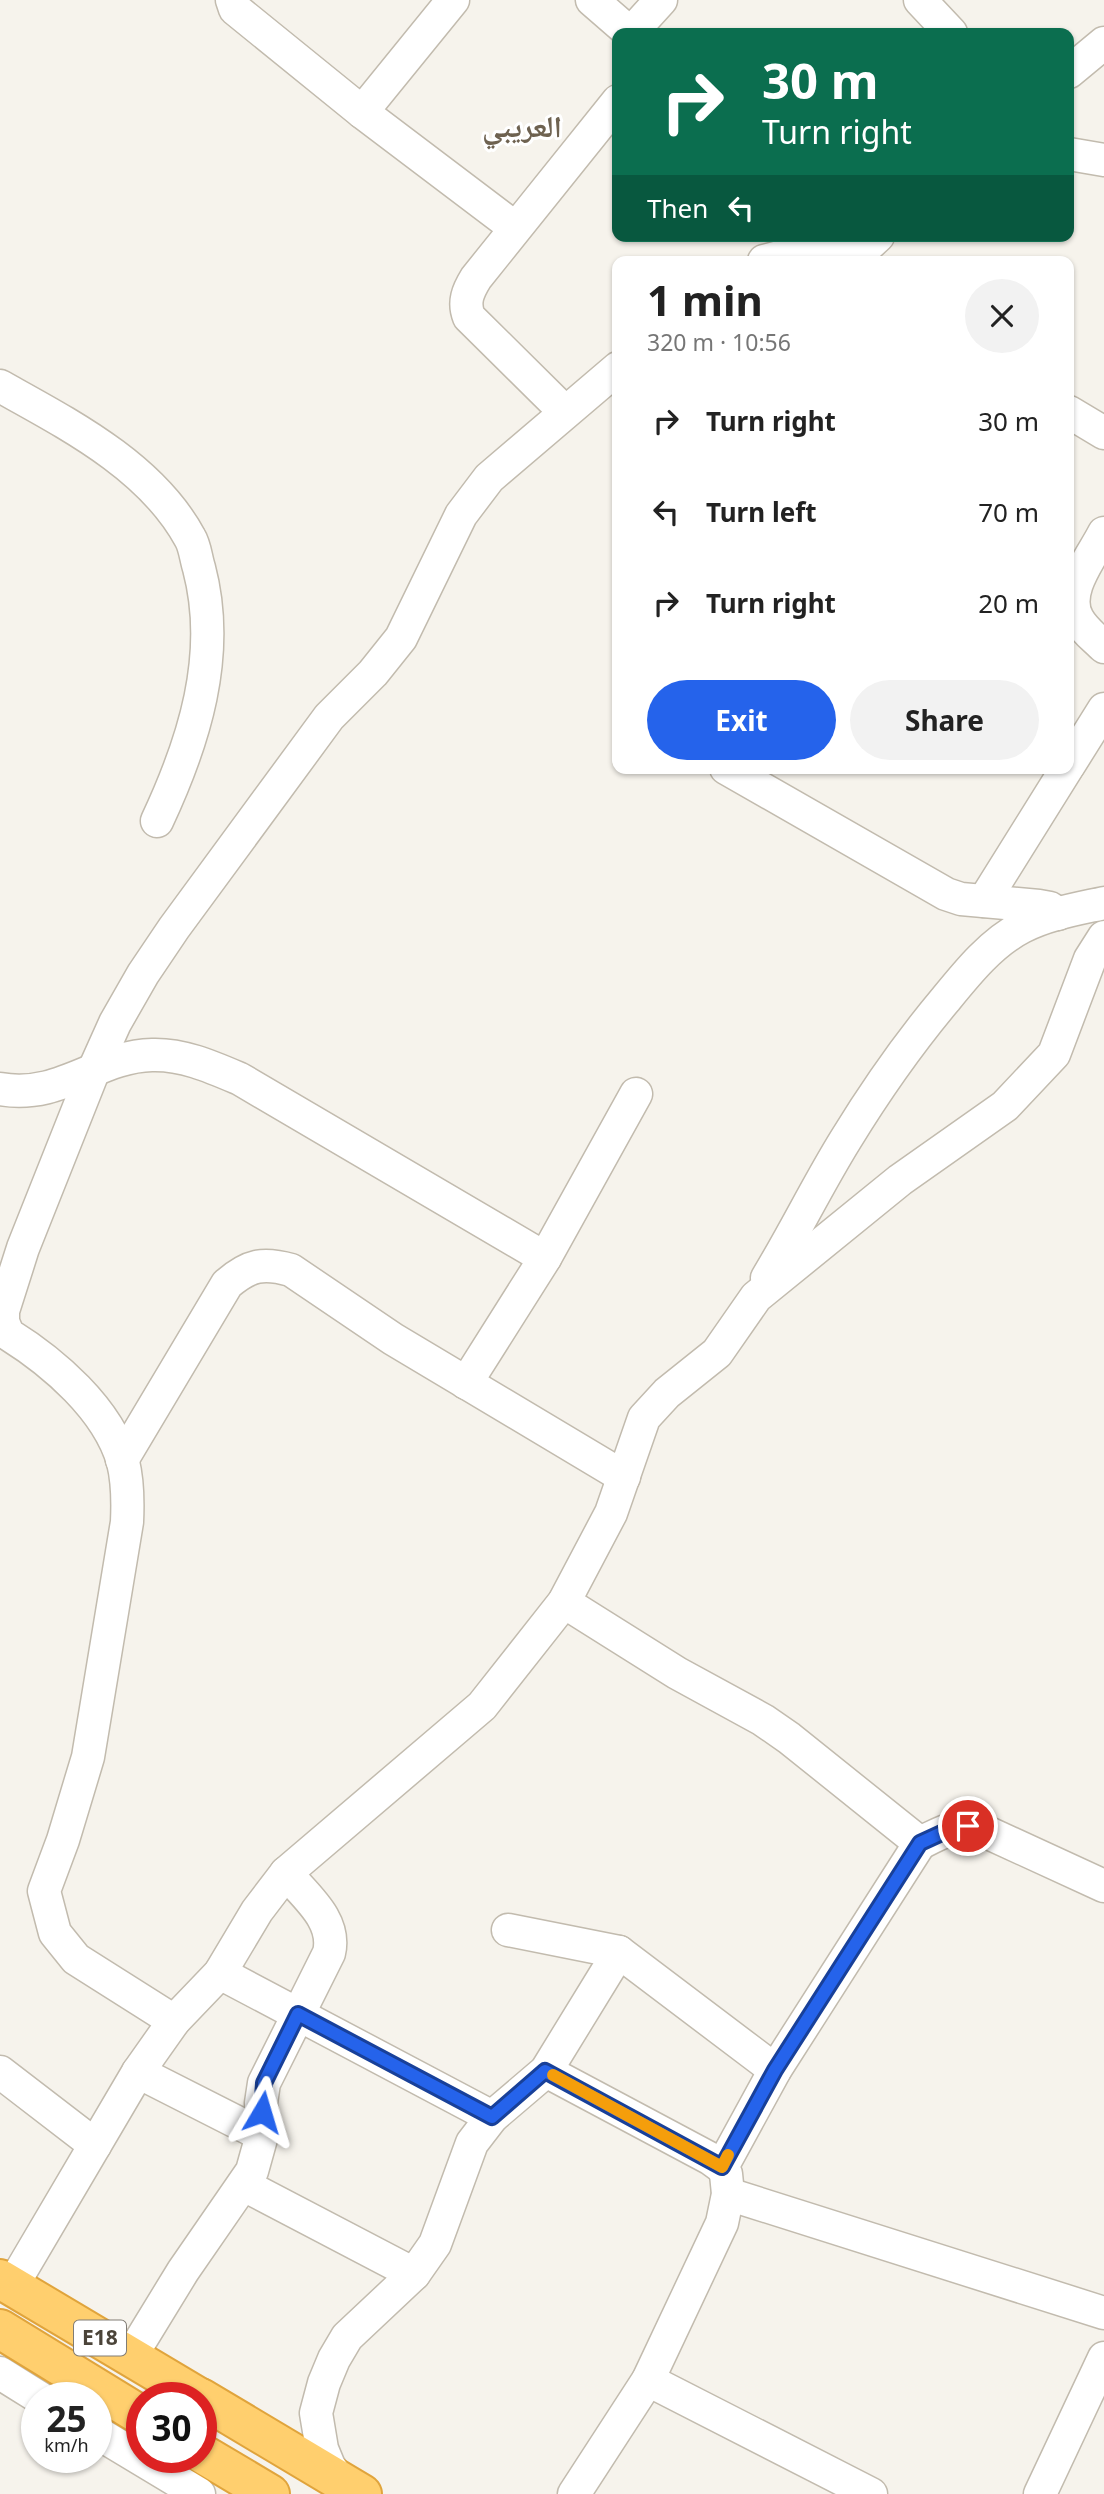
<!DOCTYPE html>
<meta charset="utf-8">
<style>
body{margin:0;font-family:"Noto Sans","Noto Naskh Arabic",sans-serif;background:#f2f2f2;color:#222;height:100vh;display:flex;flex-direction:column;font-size:26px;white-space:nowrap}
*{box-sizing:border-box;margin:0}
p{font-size:23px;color:#767676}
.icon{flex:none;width:38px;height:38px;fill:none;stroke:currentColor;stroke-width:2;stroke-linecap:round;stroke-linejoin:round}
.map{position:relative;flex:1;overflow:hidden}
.details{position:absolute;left:612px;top:256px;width:462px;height:518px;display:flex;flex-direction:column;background:#fff;border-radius:14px;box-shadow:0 2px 5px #0004}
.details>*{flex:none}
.banner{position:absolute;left:612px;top:28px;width:462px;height:214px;border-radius:14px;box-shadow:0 2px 5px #0004;background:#0b6e4f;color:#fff;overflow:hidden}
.speed{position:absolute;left:21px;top:2382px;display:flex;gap:14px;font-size:35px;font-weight:700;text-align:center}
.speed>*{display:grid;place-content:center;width:91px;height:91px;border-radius:50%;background:#fff;box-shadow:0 2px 5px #0004;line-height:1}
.speed small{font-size:18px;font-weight:400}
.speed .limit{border:10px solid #d22;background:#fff;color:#111}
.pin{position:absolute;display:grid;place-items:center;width:60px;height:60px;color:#fff;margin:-30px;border:4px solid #fff;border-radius:50%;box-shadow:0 2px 7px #0007}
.me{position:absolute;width:77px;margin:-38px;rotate:7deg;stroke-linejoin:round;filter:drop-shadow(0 0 5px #0008)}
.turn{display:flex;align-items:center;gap:24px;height:147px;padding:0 35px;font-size:32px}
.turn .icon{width:91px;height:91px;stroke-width:2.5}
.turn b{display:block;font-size:49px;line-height:60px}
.then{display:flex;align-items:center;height:66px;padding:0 35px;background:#0003;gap:14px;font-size:26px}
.round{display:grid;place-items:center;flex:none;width:74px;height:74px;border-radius:37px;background:#f2f2f2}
.summary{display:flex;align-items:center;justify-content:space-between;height:119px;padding:0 35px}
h1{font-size:42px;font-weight:700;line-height:52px}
.action{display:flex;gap:14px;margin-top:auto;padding:14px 35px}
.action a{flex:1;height:80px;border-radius:42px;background:#2563eb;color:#fff;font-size:28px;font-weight:700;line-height:80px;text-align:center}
.action a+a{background:#f2f2f2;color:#222}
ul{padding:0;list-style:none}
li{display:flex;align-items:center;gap:21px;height:91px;padding:0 35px}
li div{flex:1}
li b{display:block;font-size:26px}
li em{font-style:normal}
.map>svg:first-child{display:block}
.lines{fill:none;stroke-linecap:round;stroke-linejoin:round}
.minor-casing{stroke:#c2bbae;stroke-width:35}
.highway-casing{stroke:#e0a43c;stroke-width:42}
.minor{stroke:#fff;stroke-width:32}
.highway{stroke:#ffcf6e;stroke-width:38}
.route-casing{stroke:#184099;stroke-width:18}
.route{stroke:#2563eb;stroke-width:12}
.slow{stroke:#f59e0b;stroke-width:12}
.labels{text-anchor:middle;stroke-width:6;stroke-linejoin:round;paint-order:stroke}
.shield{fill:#fff;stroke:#817c74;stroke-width:2}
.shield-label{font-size:21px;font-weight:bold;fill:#4b4439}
.district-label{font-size:30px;font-weight:bold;fill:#6e6250;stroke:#fff}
</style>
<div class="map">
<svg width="1104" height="2494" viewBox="0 0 1104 2494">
<rect width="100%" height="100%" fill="#f6f3ec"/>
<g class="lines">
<g class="minor-casing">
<g id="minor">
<path d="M232,0L235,9L362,112L514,227"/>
<path d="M592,0L630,33"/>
<path d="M920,0L951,33"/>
<path d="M631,33L661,0"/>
<path d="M1069,72L1104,43"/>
<path d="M362,112L453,0"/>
<path d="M1069,154L1104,160"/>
<path d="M764,261L821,246L865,248L878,236"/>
<path d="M0,386C68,424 151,466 190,538C195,546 196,559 199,568C222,655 194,742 157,821"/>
<path d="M565,412L469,317C463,302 468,291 476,278L618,101"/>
<path d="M1069,412L1104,433"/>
<path d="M1104,533C1092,557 1062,592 1078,619C1084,630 1095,638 1104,647"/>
<path d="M1069,765L1104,709"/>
<path d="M726,768L946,894L961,899L1039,906L1050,908L1058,914"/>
<path d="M984,901L1067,768"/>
<path d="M0,1089C60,1100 98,1056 152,1055C183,1054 212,1067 240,1079L545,1258"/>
<path d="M767,1278C795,1232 818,1184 846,1139C876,1090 909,1043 945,1000C967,973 991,943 1022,927C1047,914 1077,909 1104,903"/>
<path d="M466,1383L545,1258L636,1094"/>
<path d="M122,1460L227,1284C249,1265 263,1262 291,1270L393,1339L624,1477"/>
<path d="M564,1602L677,1673L763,1720L789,1738L920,1843C944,1832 956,1822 982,1830L1104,1886"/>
<path d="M508,1930L619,1952L775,2070"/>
<path d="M220,1973L492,2117"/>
<path d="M174,2021L76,1959L55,1933L44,1891L63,1840L88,1757L127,1522C128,1501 128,1482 123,1462C108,1409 53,1362 8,1334L3,1322V1311L23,1248L93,1072L115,1023L143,974L174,928L329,717L373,673L401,638L461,515L489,478L618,368"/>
<path d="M546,2071L711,2159L722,2167L726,2174L728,2194L722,2223L648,2380L574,2494"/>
<path d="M0,2072L95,2145"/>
<path d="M138,2072L262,2135"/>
<path d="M722,2167L775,2070L920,1843"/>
<path d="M244,2185L414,2274"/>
<path d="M728,2194L1104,2313"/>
<path d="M12,2286L138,2072L174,2021L220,1973L257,1911L286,1873L482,1706L564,1602L611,1513L644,1418L667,1393L717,1353L756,1297L900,1180L1005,1106L1054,1054L1090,959L1104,937"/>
<path d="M131,2356L183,2271L252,2171L262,2135L261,2103L264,2083L329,1953C337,1920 305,1896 286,1873"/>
<path d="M0,2373L40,2398"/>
<path d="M648,2380L871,2494"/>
<path d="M96,2432L199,2494"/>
<path d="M339,2480L329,2466L322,2449L316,2413L324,2383L334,2359L347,2337L414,2274L435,2244L472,2143L492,2117L546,2071L619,1952"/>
<path d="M1040,2494L1104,2358"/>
</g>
</g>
<g class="highway-casing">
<g id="highway">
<path d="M0,2279L200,2398"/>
<path d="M0,2329L142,2416"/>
<path d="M201,2398L362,2494"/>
<path d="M201,2453L270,2494"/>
</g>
</g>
<use href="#minor" class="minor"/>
<use href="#highway" class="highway"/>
</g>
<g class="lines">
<g class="route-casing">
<path id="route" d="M262,2112L264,2083L298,2014L492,2117L545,2071L722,2167L775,2070L920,1843L957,1826H968"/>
</g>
<use href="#route" class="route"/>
<path class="slow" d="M553,2075L722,2167L728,2155"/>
</g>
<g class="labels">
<rect class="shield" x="74" y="2320.5" width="52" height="35" rx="5"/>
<g class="shield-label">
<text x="100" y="2345">E18</text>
</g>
<g class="district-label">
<text x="522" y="137">العريبي</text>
</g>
</g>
</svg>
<div class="speed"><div>25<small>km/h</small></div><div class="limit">30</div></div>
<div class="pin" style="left:968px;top:1826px;background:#d93025"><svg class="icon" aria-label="arrive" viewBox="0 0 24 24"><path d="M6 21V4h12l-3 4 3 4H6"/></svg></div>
<svg class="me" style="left:262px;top:2112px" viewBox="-20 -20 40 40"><path d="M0-17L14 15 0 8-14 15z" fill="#2563eb" stroke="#fff" stroke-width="4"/></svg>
<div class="banner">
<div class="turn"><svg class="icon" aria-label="right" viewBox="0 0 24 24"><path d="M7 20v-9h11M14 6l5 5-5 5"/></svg><div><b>30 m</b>Turn right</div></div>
<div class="then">Then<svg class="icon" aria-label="left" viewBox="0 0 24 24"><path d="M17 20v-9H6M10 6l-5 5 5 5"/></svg></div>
</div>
<section class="details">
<div class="summary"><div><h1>1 min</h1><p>320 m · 10:56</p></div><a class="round"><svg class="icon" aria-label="close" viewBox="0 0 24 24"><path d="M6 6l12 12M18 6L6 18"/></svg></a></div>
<ul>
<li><svg class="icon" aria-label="right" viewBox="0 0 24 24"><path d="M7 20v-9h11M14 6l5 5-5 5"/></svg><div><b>Turn right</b></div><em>30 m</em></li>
<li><svg class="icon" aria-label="left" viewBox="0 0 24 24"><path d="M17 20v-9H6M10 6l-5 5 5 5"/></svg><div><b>Turn left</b></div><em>70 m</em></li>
<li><svg class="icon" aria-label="right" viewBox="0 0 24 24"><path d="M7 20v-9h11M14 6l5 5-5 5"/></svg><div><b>Turn right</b></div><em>20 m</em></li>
</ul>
<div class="action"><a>Exit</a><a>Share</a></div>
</section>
</div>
